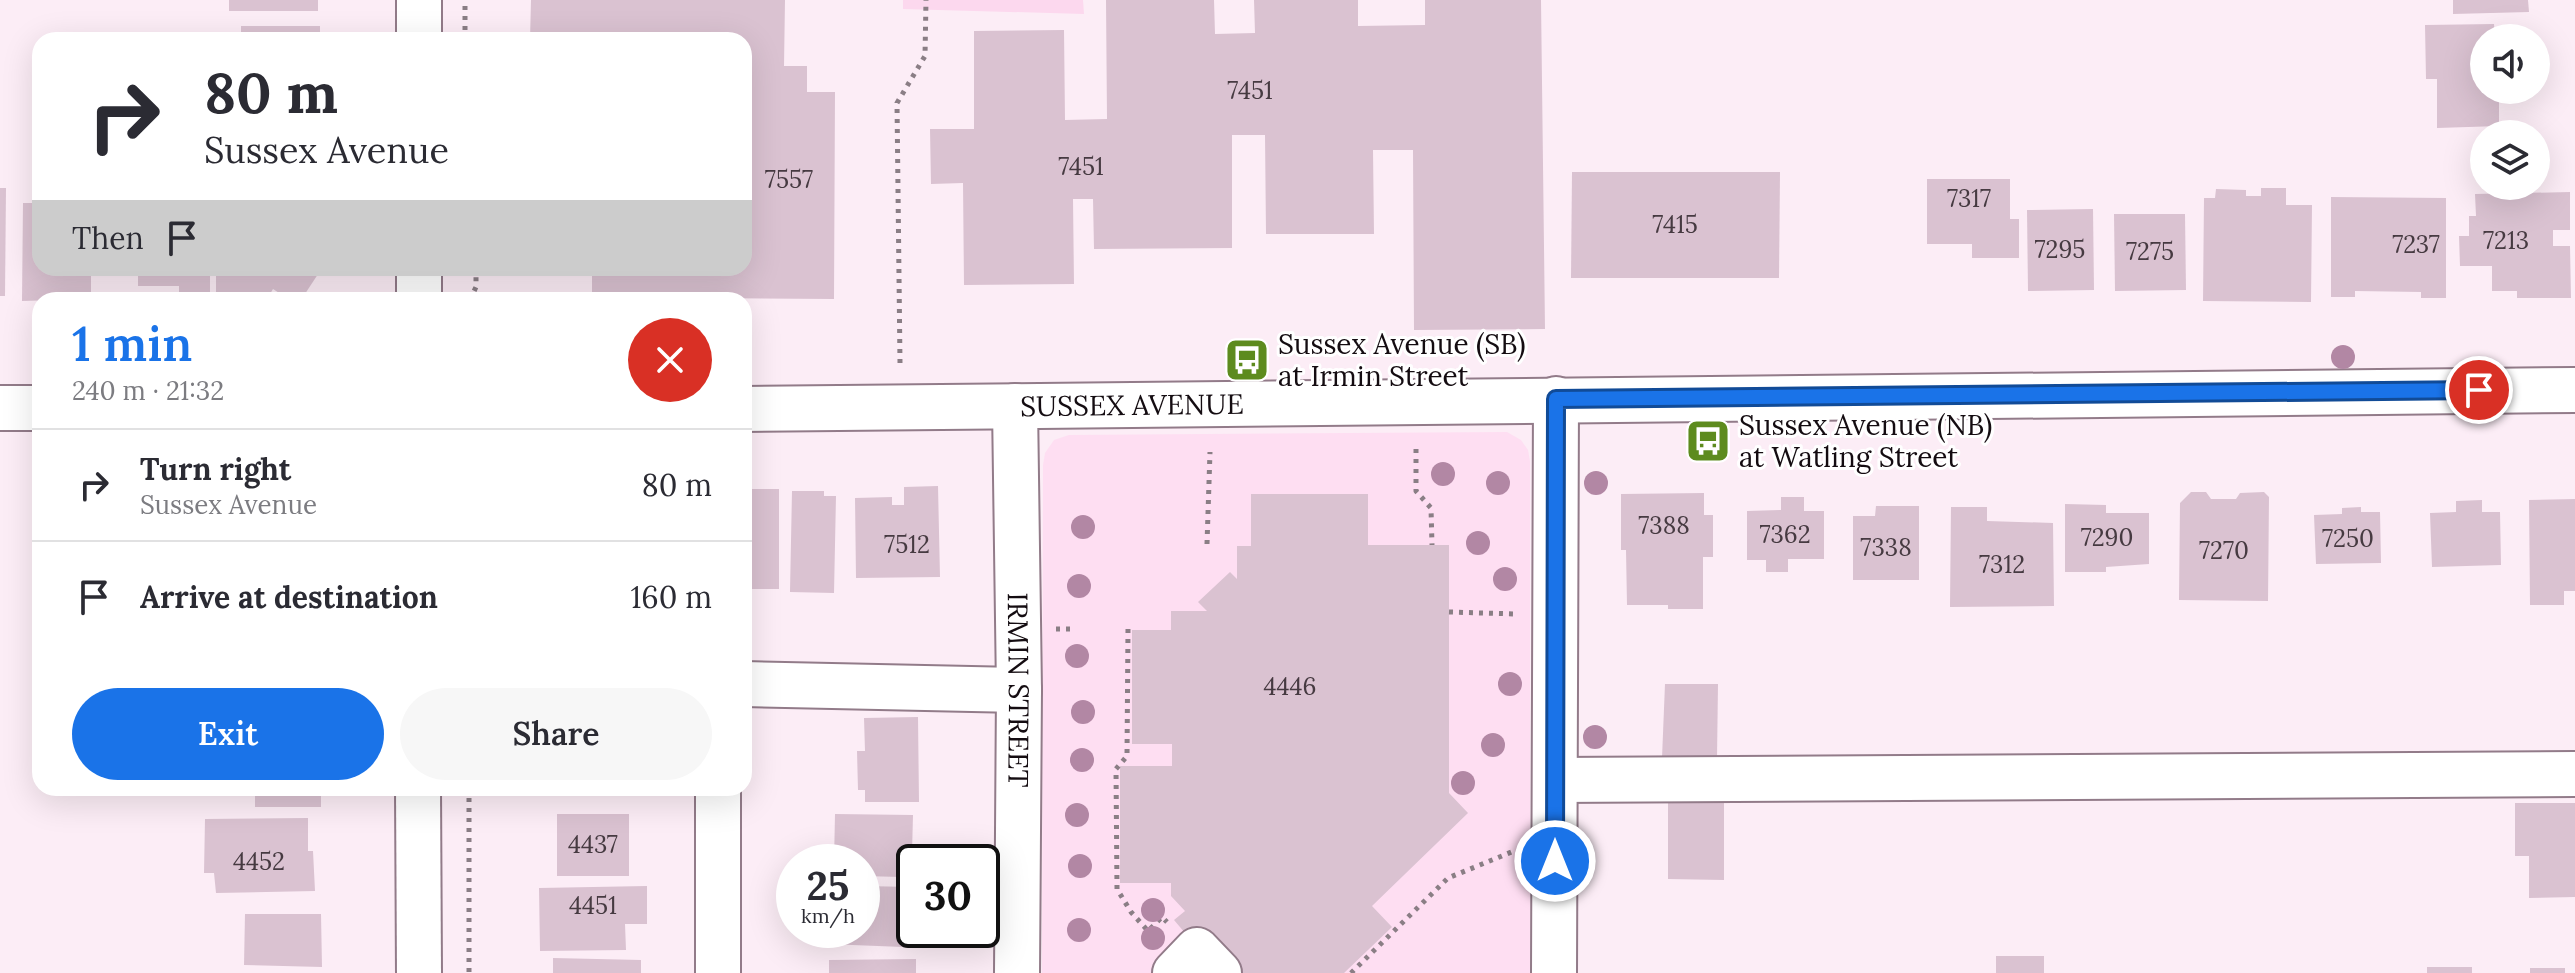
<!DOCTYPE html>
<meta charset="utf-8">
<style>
body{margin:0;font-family:Lora,serif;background:#f7f7f7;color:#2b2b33;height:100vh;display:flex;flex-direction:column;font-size:30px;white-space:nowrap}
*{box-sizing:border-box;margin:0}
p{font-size:26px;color:#7c7c81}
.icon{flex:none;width:44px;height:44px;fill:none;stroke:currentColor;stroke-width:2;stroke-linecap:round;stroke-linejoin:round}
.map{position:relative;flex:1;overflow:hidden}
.side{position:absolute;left:32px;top:292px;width:720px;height:504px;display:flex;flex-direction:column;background:#fff;border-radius:24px;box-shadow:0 8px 32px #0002}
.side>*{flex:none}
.top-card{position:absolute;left:32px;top:32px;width:720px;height:244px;border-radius:24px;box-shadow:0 8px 32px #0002;background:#fff;color:#2b2b33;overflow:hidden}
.tools{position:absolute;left:2470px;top:24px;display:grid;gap:16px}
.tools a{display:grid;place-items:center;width:80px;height:80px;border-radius:50%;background:#fff;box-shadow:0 8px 32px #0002;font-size:40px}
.speed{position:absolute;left:776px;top:844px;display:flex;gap:16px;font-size:40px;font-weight:700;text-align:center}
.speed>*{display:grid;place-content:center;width:104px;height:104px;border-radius:50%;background:#fff;box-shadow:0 8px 32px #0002;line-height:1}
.speed small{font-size:20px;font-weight:400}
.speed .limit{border:4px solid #111;border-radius:12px;background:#fff;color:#111}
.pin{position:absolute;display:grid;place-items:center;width:68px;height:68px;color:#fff;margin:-34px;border:4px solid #fff;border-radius:50%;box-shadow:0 2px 8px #0007}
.me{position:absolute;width:88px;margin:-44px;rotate:0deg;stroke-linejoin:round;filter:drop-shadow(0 0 6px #0008)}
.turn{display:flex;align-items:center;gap:28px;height:168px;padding:0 40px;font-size:36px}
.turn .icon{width:104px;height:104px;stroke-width:2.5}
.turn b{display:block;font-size:56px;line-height:68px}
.then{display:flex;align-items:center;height:76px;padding:0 40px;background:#0003;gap:16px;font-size:30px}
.round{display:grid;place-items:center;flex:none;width:84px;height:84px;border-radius:42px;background:#f7f7f7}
.head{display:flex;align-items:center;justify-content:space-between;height:136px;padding:0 40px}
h1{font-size:48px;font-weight:600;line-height:60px;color:#1a73e8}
.button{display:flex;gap:16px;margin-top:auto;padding:16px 40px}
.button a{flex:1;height:92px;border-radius:48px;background:#1a73e8;color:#fff;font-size:32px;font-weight:600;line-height:92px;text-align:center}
.button a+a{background:#f7f7f7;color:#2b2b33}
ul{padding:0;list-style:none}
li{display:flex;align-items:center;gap:24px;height:112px;padding:0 40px;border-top:2px solid #e1e1e2}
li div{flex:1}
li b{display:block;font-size:30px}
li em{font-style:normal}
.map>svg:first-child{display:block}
.built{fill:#fedef2}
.green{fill:#fcd8ee}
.building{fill:#dac2d1}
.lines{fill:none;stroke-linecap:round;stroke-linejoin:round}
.minor-casing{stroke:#927b89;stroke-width:48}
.path{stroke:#8a7e85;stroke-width:5;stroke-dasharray:4 6;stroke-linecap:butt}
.minor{stroke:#fff;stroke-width:44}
.tree{fill:#b287a4}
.route-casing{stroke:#114b97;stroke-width:20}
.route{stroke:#1a73e8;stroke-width:14}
.labels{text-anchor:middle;stroke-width:6;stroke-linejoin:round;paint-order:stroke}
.number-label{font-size:24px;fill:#463a41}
.poi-label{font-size:28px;fill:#140c11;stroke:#fff;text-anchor:start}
.street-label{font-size:28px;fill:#140c11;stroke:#fff}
</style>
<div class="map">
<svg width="2575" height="973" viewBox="0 0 2575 973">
<rect width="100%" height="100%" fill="#fcedf6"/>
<path class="built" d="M1507,432L1521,440L1528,450L1530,461V973H1042L1043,465L1045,453L1054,440L1069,435Z"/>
<path class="green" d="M903,0H1083L1084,14L903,9Z"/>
<g class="building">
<rect x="229" y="0" width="89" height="11"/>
<path d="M531,0H785L784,66H807V92H835L834,299L592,297V268H744V40H530Z"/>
<path d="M1106,0H1214L1215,34L1255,33L1254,0H1358V26L1425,25V0H1541L1545,329L1414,330L1413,150H1373L1374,234H1266L1265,135H1232V248L1094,249L1093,199H1073L1074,284L964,285L963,183L931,184L930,129H974V31L1064,30L1065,120L1107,119Z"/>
<path d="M2453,0H2528L2529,12L2453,14Z"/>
<path d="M2494,24L2495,38H2484V90H2499V126L2437,128V79H2426L2425,25Z"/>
<rect x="241" y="26" width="79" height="14"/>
<path d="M1572,172H1780L1779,278H1571Z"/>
<path d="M1927,179H2010V219H2019V258H1972V244H1927Z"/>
<path d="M0,188H6L5,296H0Z"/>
<path d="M2261,188H2286V205H2312L2311,302L2203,301L2204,198H2215L2216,189L2246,190V196H2261Z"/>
<path d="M2570,192V230H2553V246H2570L2571,298H2517V291H2492V266H2460L2459,236H2469V216H2476L2475,194Z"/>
<path d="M2331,197L2446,198V298H2421V292L2355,291V297H2331Z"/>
<path d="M23,203H40V268H91V294L57,293V300L22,301Z"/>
<path d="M2093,209L2094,290L2028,291L2027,210Z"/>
<path d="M2114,214H2185L2186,290L2115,291Z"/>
<path d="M138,268H210V296H179V286H138Z"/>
<path d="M216,268H322L301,300H290L273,289L270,294H216Z"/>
<path d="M938,486L940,577L856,578L855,498L892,497V505H904V487Z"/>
<path d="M748,489H779V589H744V493H748Z"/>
<path d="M792,491H824V496H836L834,593L790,592Z"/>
<path d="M2191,492H2206L2211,499H2236L2240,493L2264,492L2269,497L2268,601L2179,600L2180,503Z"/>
<path d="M1704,493V515H1713V557H1703V609H1668V605H1627L1626,550H1621V494Z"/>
<path d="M1251,494H1368V545H1449V793L1468,813L1372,906L1392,927L1344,973H1219L1174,920L1185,911L1171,896V883H1120V766H1172V744H1132V630H1171V611H1207L1198,602L1230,572L1237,579V546H1251Z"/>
<path d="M1781,497H1804V511H1824V559H1788V572H1766V560H1747V511L1781,510Z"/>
<path d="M2575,499V591H2564V605H2530L2529,500Z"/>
<path d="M2482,500V512H2500L2501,565L2432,567L2430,513L2456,512V501Z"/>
<path d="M2065,504L2106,505V513H2149V564L2106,567V572H2065Z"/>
<path d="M1876,506H1919V580H1853V516H1875Z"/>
<path d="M1951,507H1987V521L2053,523L2054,606L1950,607Z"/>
<path d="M2361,507V512H2380L2381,563L2316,564L2314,515L2342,514V508Z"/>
<path d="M1665,684H1718L1717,758H1662Z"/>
<path d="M918,717L919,802H865V790H858L857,751H865L864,718Z"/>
<rect x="255" y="788" width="66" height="19"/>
<path d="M1668,801H1724V880L1668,879Z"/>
<path d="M2515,803H2575V897L2529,898V856H2515Z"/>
<rect x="557" y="814" width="72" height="62"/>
<path d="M835,814L913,815L912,853H902V877L862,876V862H834Z"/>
<path d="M308,818V851H313L315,891L216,893L214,873H204L205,819Z"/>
<path d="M647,886V924H625L626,950L540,951L539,888Z"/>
<path d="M862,886L913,887L914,912L903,947L827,944L828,930H862Z"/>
<path d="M245,914H321L322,967L244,965Z"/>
<rect x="1996" y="956" width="48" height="17"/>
<path d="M553,958L641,960V973H553Z"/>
<path d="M916,959V973H829V960Z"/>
<rect x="2427" y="967" width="45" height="6"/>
<rect x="2530" y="968" width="35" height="5"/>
</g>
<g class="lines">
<g class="minor-casing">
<g id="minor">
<path d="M419,0V40"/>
<path d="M419,268V300"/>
<path id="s1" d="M1015,406L1019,690L1017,973"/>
<path d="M0,408H40"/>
<path id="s2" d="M744,409L2575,390"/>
<path d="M744,684L1019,690"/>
<path d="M1555,780L2575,774"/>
<path d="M418,788L419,973"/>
<path d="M718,788V973"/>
<path d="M1175,973L1197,950L1219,973"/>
<path d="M1554,973L1556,399"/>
</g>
</g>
<g class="path">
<path d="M465,40V0"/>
<path d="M470,300L476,287V268"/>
<path d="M900,363L897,103L925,56L926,0"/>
<path d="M1416,449V491L1431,508L1432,545"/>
<path d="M1207,544L1210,452"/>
<path d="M1449,612L1517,614"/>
<path d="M1056,629H1072"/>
<path d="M1128,629L1127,756L1116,769L1117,889L1131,912L1148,931L1162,917L1167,922"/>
<path d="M469,788V973"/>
<path d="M1351,973L1448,878L1514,851"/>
</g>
<use href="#minor" class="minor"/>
</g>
<g class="tree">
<circle cx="2343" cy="357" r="12"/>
<circle cx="1443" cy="474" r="12"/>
<circle cx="1498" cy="483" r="12"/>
<circle cx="1596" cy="483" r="12"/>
<circle cx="1083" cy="527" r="12"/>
<circle cx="1478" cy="543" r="12"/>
<circle cx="1505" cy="579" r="12"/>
<circle cx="1079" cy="586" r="12"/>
<circle cx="1077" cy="656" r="12"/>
<circle cx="1510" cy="684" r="12"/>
<circle cx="1083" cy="712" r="12"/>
<circle cx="1595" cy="737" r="12"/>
<circle cx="1493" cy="745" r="12"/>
<circle cx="1082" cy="760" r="12"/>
<circle cx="1463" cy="783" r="12"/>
<circle cx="1077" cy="815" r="12"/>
<circle cx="1080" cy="866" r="12"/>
<circle cx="1153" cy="910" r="12"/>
<circle cx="1079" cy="930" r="12"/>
<circle cx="1153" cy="938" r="12"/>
</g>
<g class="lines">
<g class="route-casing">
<path id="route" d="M1555,861L1556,399L2479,390"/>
</g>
<use href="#route" class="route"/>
</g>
<defs>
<g id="bus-square" transform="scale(2.3)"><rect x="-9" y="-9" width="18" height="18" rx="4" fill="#5d8b1e" stroke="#fff"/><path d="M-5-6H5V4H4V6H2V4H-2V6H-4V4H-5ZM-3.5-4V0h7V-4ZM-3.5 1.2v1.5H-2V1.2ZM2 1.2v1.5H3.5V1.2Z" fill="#fff"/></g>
</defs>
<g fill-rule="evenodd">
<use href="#bus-square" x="1247" y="360"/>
<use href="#bus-square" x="1708" y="441"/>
</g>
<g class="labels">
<g class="number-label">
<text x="1250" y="99">7451</text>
<text x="1081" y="175">7451</text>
<text x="789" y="188">7557</text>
<text x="1969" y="207">7317</text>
<text x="1675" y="233">7415</text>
<text x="2506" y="249">7213</text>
<text x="2416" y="253">7237</text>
<text x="2060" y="258">7295</text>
<text x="2150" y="260">7275</text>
<text x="1664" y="534">7388</text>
<text x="1785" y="543">7362</text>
<text x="2107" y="546">7290</text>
<text x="2348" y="547">7250</text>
<text x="907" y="553">7512</text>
<text x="1886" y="556">7338</text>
<text x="2224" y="559">7270</text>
<text x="2002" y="573">7312</text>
<text x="1290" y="695">4446</text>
<text x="593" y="853">4437</text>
<text x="259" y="870">4452</text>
<text x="593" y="914">4451</text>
</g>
<g class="poi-label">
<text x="1278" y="354">Sussex Avenue (SB)<tspan x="1278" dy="32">at Irmin Street</tspan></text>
<text x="1739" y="435">Sussex Avenue (NB)<tspan x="1739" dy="32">at Watling Street</tspan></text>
</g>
<g class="street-label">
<text dy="10" stroke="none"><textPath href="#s2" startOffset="388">SUSSEX AVENUE</textPath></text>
<text dy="10" stroke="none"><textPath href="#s1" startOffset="284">IRMIN STREET</textPath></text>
</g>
</g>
</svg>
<div class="tools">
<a><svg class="icon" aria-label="sound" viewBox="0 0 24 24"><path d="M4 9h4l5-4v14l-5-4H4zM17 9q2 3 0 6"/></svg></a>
<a><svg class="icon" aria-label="layers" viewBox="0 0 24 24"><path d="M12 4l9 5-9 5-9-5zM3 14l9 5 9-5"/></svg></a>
</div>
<div class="speed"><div>25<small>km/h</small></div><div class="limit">30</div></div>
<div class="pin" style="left:2479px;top:390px;background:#d93025"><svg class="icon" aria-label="arrive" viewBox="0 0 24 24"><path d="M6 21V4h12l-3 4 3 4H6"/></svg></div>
<svg class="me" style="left:1555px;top:861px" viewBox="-20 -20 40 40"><circle r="17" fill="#1a73e8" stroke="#fff" stroke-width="3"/><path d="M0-11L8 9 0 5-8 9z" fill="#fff"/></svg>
<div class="top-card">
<div class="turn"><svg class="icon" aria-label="right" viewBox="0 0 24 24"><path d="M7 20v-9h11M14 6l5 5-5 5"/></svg><div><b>80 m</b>Sussex Avenue</div></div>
<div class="then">Then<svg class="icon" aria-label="arrive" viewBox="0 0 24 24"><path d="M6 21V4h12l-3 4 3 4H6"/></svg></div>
</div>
<section class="side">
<div class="head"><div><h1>1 min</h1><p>240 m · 21:32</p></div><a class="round" style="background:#d93025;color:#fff"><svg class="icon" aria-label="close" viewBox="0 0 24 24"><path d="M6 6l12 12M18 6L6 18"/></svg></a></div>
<ul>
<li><svg class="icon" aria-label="right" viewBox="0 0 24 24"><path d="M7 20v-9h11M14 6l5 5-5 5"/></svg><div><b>Turn right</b><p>Sussex Avenue</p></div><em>80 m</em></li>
<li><svg class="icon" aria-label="arrive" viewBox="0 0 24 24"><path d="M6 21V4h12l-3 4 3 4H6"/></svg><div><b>Arrive at destination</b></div><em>160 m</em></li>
</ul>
<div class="button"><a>Exit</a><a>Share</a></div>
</section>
</div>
